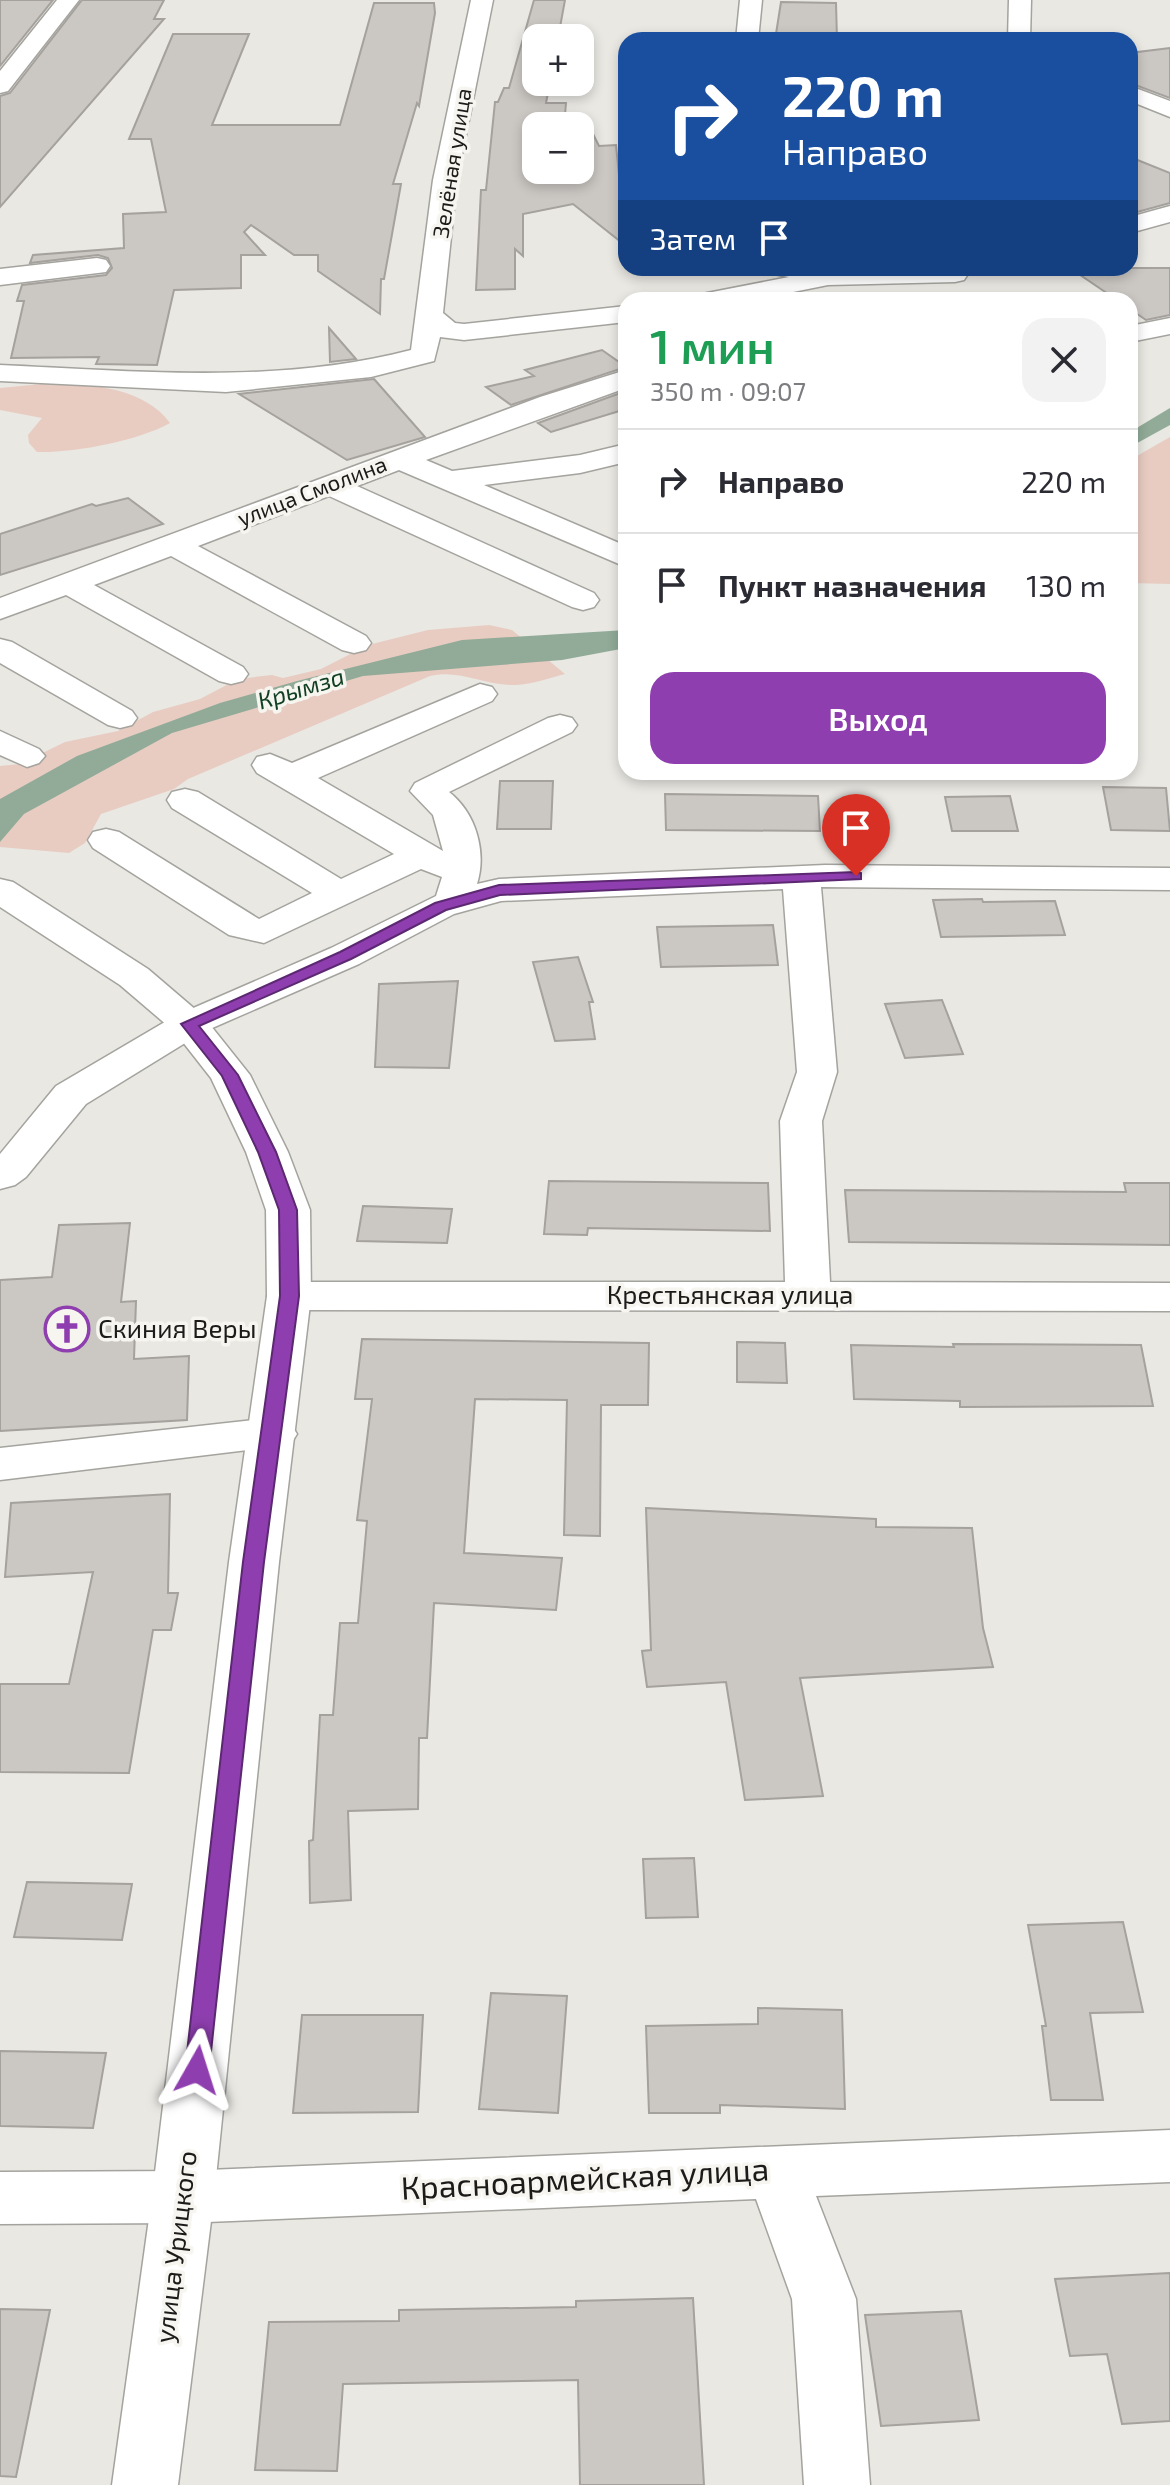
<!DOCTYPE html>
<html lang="ru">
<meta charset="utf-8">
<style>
body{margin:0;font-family:"Exo 2",sans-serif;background:#f2f2f3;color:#2b2b33;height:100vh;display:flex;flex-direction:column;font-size:30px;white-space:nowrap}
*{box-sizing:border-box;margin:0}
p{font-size:26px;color:#7c7c81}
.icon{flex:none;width:44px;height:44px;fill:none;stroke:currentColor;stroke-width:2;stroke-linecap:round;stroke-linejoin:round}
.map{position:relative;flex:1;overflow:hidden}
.panel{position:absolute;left:618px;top:292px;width:520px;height:488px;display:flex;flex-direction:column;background:#fff;border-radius:24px;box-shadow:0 4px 12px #0003}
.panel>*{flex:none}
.banner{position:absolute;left:618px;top:32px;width:520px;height:244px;border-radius:24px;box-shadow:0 4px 12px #0003;background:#1a4fa0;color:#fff;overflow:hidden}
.controls{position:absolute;left:522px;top:24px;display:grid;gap:16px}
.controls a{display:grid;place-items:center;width:72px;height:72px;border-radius:16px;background:#fff;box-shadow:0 4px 12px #0003;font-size:40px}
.pin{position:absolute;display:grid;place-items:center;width:68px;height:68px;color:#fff;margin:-82px -34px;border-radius:50% 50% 50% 0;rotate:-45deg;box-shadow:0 0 8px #0007}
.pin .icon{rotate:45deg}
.me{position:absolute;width:88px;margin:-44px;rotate:6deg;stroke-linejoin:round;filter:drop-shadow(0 0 6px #0008)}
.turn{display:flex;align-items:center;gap:28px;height:168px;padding:0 32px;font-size:36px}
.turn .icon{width:104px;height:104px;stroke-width:2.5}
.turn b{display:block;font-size:56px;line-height:68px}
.then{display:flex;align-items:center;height:76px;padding:0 32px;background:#0003;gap:16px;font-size:30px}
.round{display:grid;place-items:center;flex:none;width:84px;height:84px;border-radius:24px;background:#f2f2f3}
.summary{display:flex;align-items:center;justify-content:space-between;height:136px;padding:0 32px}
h1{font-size:48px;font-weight:600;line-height:60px;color:#1e9e55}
.cta{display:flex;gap:16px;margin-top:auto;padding:16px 32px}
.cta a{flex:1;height:92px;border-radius:24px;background:#8e3eae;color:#fff;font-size:32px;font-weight:600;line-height:92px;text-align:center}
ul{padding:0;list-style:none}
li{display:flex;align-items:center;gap:24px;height:104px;padding:0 32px;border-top:2px solid #e1e1e2}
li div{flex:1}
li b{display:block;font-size:30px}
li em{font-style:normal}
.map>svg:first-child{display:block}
.green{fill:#e8ccc2}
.water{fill:#91ab98}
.building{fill:#cbc7c3;stroke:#a5a19d;stroke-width:2;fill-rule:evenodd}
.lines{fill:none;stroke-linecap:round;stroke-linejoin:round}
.minor-casing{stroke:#a4a39e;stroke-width:3}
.major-casing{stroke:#a4a39e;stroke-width:3}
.minor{fill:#fff;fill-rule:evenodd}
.major{fill:#fff;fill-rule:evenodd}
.route{fill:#8e3eae;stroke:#5c2871;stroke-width:2}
.labels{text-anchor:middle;stroke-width:7;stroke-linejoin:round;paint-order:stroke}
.far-street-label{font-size:22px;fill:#1c1b1a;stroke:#f6f5f0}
.far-water-label{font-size:24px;font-style:italic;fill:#103f22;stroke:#f6f5f0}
.street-label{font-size:26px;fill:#1c1b1a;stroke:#f6f5f0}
.poi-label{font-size:26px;fill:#1c1b1a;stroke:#f6f5f0;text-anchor:start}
.near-street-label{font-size:32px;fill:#1c1b1a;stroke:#f6f5f0}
</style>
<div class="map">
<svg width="1170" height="2485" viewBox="0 0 1170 2485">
<rect width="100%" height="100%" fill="#e9e8e3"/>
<g class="green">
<path d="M52,383C92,384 145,388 170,423C138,441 74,453 37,452L29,443L28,435L42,418L0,410V388Z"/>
<path d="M1170,437V584L1130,583V460Z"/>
<path d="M489,625L512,630L565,674C550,678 532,684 516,685C485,686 460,669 430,676L188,779L174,789L101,814L85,843L69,853L0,847V766L20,764L65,742L118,731L153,712L200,699L238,679L272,675L283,678L321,669L368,645L428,630Z"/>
</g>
<g class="water">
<path d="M1170,408V425L1130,447V432Z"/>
<path d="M626,630V648L562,660L363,676L172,733L24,814L0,842V799L77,756L220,703L297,681L462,640Z"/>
</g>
<g class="building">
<path d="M0,0H53L0,66Z"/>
<path d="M82,0H164L154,19H164L0,207V96L10,93Z"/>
<path d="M534,0H565L558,38H536V82H550L546,103H566L565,115L583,114L599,146L616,145L626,246L573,204L523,214V256L515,249V289L476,290L481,190H486L495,102H498L504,88H509ZM536,126H580V170H536Z"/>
<path d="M781,2L836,3L837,40H775Z"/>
<path d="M374,3H434L435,13L419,106L417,103L393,184H401L384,279H381L380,314L318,271V255H294L251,225L244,232L265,255H241V288L174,290L157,365L96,364L99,357L11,358L24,301H17L22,285L106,275L112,268L108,258L98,255L30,263L33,255L124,248L123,214L166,212L151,139H129L173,34H249L212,125H340Z"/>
<path d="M1170,48V98L1130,83V53Z"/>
<path d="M1130,157L1170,173V203L1130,214Z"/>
<path d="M1070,268H1170V315L1146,320L1130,309V300H1117Z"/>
<path d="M329,328L356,359L330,362Z"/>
<path d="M602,350L626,367L511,405L486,387L534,376L525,370Z"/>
<path d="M374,379L425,437L347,460L239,394Z"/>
<path d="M626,391V409L551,432L538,423Z"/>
<path d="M128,498L163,524L0,575V534L92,504L96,506Z"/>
<path d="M500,781H553L551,829H497Z"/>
<path d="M1103,787L1166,788L1170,831L1111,830Z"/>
<path d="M665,794L818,796L820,831L666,830Z"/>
<path d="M1010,796L1018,831H952L945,797Z"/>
<path d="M982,899L983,902L1055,901L1065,935L941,937L933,900Z"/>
<path d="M773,925L778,965L661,967L657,927Z"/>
<path d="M578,957L593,1002H589L595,1039L555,1041L533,962Z"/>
<path d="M458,981L449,1068L375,1067L379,984Z"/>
<path d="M942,1000L963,1054L905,1058L885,1004Z"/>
<path d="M549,1181L768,1183L770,1231L588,1228L587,1235L544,1234Z"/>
<path d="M1124,1183H1170V1245L849,1242L845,1190L1126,1192Z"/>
<path d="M363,1206L452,1209L447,1243L357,1241Z"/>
<path d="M130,1223L121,1302L136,1301L134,1359L189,1356L187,1420L0,1431V1280L52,1277L59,1225Z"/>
<path d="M362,1339L649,1343L648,1405H601L600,1536L564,1535L567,1400L475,1399L464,1553L562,1558L556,1610L434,1603L427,1738H419L418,1809L348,1811L351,1900L310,1903L309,1841L313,1840L320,1715H333L340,1623H358L367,1521L357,1520L372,1399H355Z"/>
<path d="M737,1342L785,1343L787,1383L737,1382Z"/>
<path d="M953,1344L1141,1345L1153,1406L960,1407V1401L854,1399L851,1345L954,1347Z"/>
<path d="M170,1494L168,1593H178L171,1630H153L129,1773L0,1772V1684H69L93,1572L5,1577L11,1503Z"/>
<path d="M646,1508L876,1519V1527L972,1528L983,1628L993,1667L800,1678L823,1796L745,1800L726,1682L647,1687L642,1651L651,1650Z"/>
<path d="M694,1858L698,1917L646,1918L643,1859Z"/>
<path d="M27,1882L132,1884L122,1940L14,1937Z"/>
<path d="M1123,1922L1143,2012L1090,2013L1103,2100H1051L1042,2026H1046L1028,1925Z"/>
<path d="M491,1993L567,1996L558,2113L479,2109Z"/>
<path d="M758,2008L842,2010L845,2109L720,2105V2113H649L646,2026L758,2024Z"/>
<path d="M302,2015H423L418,2112L293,2113Z"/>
<path d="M0,2051L106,2053L93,2128L0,2126Z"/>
<path d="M1170,2273V2421L1122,2424L1107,2354L1070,2356L1055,2279Z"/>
<path d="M693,2298L704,2485H580L578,2380L343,2384L337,2471L255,2470L269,2322L399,2321V2310L576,2307V2301Z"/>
<path d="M0,2309L50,2310L16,2477L0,2476Z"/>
<path d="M961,2311L979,2420L881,2426L865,2315Z"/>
</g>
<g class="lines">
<g class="minor-casing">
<g id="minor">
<path d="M57,0H79L8,91L0,93V71Z"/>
<path d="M471,0H493L457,180L443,313L455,323L464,324L626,306V322L464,340L440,337L434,361L371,377L226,392L0,381V365C137,371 277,385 411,350L433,180Z"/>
<path d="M740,0H762L758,40H736Z"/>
<path d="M1009,0H1031L1030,40H1008Z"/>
<path d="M1130,86L1170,101V117L1130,101Z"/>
<path d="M1170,206V222L1130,233V217Z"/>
<path d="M97,258L106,260L110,266L106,272L0,285V269Z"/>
<path d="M770,268H963L968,274L964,280L955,282L828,285L753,300H698L702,294L789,277L774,274Z"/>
<path d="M1170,318V334L1130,342V326Z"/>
<path d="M626,370V388L426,460L452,471L580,455L626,444V462L580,473L484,485L626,546V567L399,470L357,486L594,593L599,600L594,607L583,610L572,607L329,496L198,546L366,636L371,643L366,650L354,653L342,650L171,556L94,585L243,667L248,674L243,681L231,684L219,681L66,595L0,619V598L540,397Z"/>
<path d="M0,639L12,642L132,711L137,718L132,725L120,728L108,725L0,663Z"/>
<path d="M480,684L492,687L497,694L492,701L318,778L443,851L433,815L410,791L415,783L548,718L560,715L572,718L577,725L572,732L449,792C476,813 487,852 477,884L499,879L825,865L1170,868V890L821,887L837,1072L822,1121L830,1282L1170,1283V1311L289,1310L273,1306L267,1296L273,1286L289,1282H785L780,1121L797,1072L783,889L501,901L454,914L359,964L203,1032L86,1104L26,1177L15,1185L0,1189V1154L56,1086L175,1016L331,948L436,896L442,877L421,869L264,943L229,935L93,848L88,840L93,832L106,829L119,832L259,919L312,893L172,808L167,800L172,792L185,789L198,792L341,879L394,854L257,773L252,765L257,757L270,754L292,763Z"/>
<path d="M0,731L39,749L45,756L39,763L27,767L0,755Z"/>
<path d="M273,1418L290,1423L297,1434L290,1445L0,1480V1448Z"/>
<path d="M1170,2130V2182L816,2196L856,2299L870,2485H804L792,2299L756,2199L183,2223L0,2224V2172L183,2171Z"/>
</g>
</g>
<g class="major-casing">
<path id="major" d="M0,879L13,882L148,969L203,1016L250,1075L288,1152L310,1210L311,1296L279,1562L214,2197L178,2485H112L152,2197L229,1562L267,1296L266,1210L246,1152L211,1078L175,1032L120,985L0,907Z"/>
</g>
<use href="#minor" class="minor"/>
<use href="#major" class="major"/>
</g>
<path class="route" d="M856,872L861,873V879L500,895L446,910L351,959L199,1026L238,1075L276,1152L297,1210L299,1296L264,1562L209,2070L206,2077L197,2080L188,2077L185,2070L243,1562L280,1296L279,1210L258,1152L222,1076L181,1024L340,952L435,903L499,885Z"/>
<defs>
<g id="church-ring" transform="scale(2.3)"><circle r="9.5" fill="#f6f5f0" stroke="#8e3eae" stroke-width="1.5"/><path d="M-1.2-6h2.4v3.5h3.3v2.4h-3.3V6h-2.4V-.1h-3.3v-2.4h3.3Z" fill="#8e3eae"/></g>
</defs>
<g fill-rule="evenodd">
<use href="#church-ring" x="67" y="1329"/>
</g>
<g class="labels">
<g class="far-street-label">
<text transform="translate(452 163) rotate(-81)" y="8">Зелёная улица</text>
<text transform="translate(312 491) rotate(-21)" y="8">улица Смолина</text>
</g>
<g class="far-water-label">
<text transform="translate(301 689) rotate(-17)" y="8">Крымза</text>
</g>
<g class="street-label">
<text x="730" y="1304">Крестьянская улица</text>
<text transform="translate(176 2247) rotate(-83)" y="9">улица Урицкого</text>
</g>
<g class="poi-label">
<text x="98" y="1338">Скиния Веры</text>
</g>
<g class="near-street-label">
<text transform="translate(585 2179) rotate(-3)" y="11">Красноармейская улица</text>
</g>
</g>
</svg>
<div class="controls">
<a>+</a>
<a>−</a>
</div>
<div class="pin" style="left:856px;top:876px;background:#d93025"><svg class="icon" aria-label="arrive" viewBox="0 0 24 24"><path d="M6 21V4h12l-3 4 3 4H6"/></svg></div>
<svg class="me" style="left:197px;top:2070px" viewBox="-20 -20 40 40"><path d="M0-17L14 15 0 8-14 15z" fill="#8e3eae" stroke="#fff" stroke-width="4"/></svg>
<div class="banner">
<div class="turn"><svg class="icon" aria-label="right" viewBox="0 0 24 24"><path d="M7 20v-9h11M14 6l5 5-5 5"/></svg><div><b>220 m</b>Направо</div></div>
<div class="then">Затем<svg class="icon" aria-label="arrive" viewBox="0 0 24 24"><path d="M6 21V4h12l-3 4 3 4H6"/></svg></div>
</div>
<section class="panel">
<div class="summary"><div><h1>1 мин</h1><p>350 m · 09:07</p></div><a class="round"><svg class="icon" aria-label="close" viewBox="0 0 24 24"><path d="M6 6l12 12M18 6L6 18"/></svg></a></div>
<ul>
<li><svg class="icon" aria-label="right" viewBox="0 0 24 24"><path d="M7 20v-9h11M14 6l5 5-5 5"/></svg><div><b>Направо</b></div><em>220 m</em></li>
<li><svg class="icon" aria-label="arrive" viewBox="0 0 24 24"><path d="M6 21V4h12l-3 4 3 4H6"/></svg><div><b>Пункт назначения</b></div><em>130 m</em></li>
</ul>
<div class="cta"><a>Выход</a></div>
</section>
</div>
